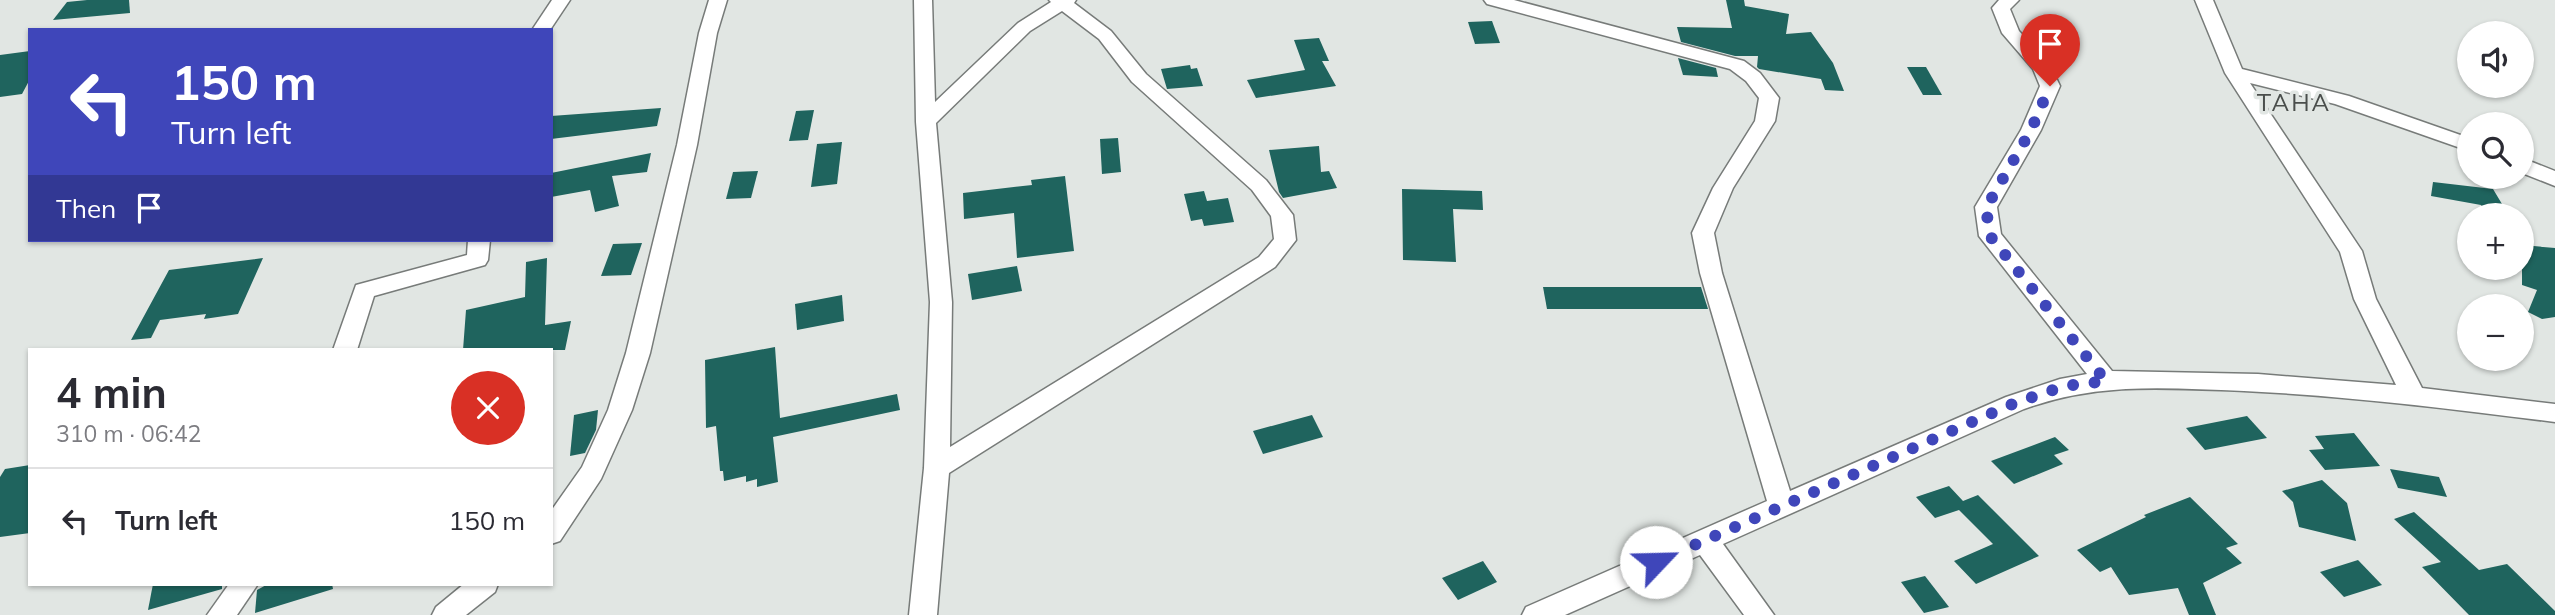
<!DOCTYPE html>
<meta charset="utf-8">
<style>
body{margin:0;font-family:Mulish,sans-serif;background:#f7f7f7;color:#2b2b33;height:100vh;display:flex;flex-direction:column;font-size:26px;white-space:nowrap}
*{box-sizing:border-box;margin:0}
p{font-size:23px;color:#7c7c81}
.icon{flex:none;width:38px;height:38px;fill:none;stroke:currentColor;stroke-width:2;stroke-linecap:round;stroke-linejoin:round}
.map{position:relative;flex:1;overflow:hidden}
.sheet{position:absolute;left:28px;top:348px;width:525px;height:238px;display:flex;flex-direction:column;background:#fff;border-radius:0px;box-shadow:0 2px 5px #0004}
.sheet>*{flex:none}
.top-card{position:absolute;left:28px;top:28px;width:525px;height:214px;border-radius:0px;box-shadow:0 2px 5px #0004;background:#3f46ba;color:#fff;overflow:hidden}
.tools{position:absolute;left:2457px;top:21px;display:grid;gap:14px}
.tools a{display:grid;place-items:center;width:77px;height:77px;border-radius:50%;background:#fff;box-shadow:0 2px 5px #0004;font-size:35px}
.pin{position:absolute;display:grid;place-items:center;width:60px;height:60px;color:#fff;margin:-72px -30px;border-radius:50% 50% 50% 0;rotate:-45deg;box-shadow:0 0 7px #0007}
.pin .icon{rotate:45deg}
.me{position:absolute;width:77px;margin:-38px;rotate:66deg;stroke-linejoin:round;filter:drop-shadow(0 0 5px #0008)}
.turn{display:flex;align-items:center;gap:24px;height:147px;padding:0 28px;font-size:32px}
.turn .icon{width:91px;height:91px;stroke-width:2.5}
.turn b{display:block;font-size:49px;line-height:60px}
.then{display:flex;align-items:center;height:66px;padding:0 28px;background:#0003;gap:14px;font-size:26px}
.round{display:grid;place-items:center;flex:none;width:74px;height:74px;border-radius:37px;background:#f7f7f7}
.overview{display:flex;align-items:center;justify-content:space-between;height:119px;padding:0 28px}
h1{font-size:42px;font-weight:700;line-height:52px}
ul{padding:0;list-style:none}
li{display:flex;align-items:center;gap:21px;height:105px;padding:0 28px;border-top:2px solid #e1e1e2}
li div{flex:1}
li b{display:block;font-size:26px}
li em{font-style:normal}
.map>svg:first-child{display:block}
.building{fill:#1f645e}
.lines{fill:none;stroke-linecap:round;stroke-linejoin:round}
.minor-casing{stroke:#777b79;stroke-width:3}
.minor{fill:#fff;fill-rule:evenodd}
.route{stroke:#3f46ba;stroke-width:12;stroke-dasharray:0 21.6}
.labels{text-anchor:middle;stroke-width:7;stroke-linejoin:round;paint-order:stroke}
.quarter-label{font-size:24px;letter-spacing:2px;fill:#4a4e4c;stroke:#e1e6e3}
</style>
<div class="map">
<svg width="2555" height="615" viewBox="0 0 2555 615">
<rect width="100%" height="100%" fill="#e1e6e3"/>
<g class="building">
<path d="M87,0H129L130,13L53,20L67,2Z"/>
<path d="M1726,0H1744L1745,6L1789,14L1786,34L1811,32L1833,63L1844,91L1825,90L1821,79L1759,69L1757,67L1758,56H1735L1681,42L1677,27L1732,28Z"/>
<path d="M1492,21L1500,43L1475,44L1468,22Z"/>
<path d="M1319,38L1329,61H1322L1336,86L1256,98L1247,80L1305,70L1294,40Z"/>
<path d="M30,51V79L22,94L0,97V55Z"/>
<path d="M1678,58L1716,68L1718,77L1683,75Z"/>
<path d="M1190,65L1191,69L1197,68L1203,86L1167,89L1161,69Z"/>
<path d="M1907,67H1926L1942,95H1923Z"/>
<path d="M661,108L657,126L551,139V116Z"/>
<path d="M814,110L808,140L789,141L796,111Z"/>
<path d="M1118,138L1121,172L1102,174L1100,139Z"/>
<path d="M842,142L837,184L811,187L817,144Z"/>
<path d="M1319,146L1321,172L1329,171L1337,188L1283,198L1279,192L1269,150Z"/>
<path d="M651,153L647,172L612,176L619,206L595,212L590,190L551,197V173Z"/>
<path d="M758,171L751,198L726,199L733,172Z"/>
<path d="M1065,176L1074,251L1017,258L1014,213L964,219L963,193L1032,185L1031,180Z"/>
<path d="M2433,182L2493,189L2508,214L2484,211L2481,205L2431,196Z"/>
<path d="M1402,189L1482,191L1483,210L1453,209L1456,262L1403,260Z"/>
<path d="M1204,191L1207,201L1228,198L1234,222L1204,226L1202,219L1191,221L1184,194Z"/>
<path d="M642,243L631,275L601,276L613,244Z"/>
<path d="M2522,245L2555,248V317L2542,319L2528,312L2537,290L2522,285Z"/>
<path d="M263,258L238,314L204,319L206,314L160,320L151,338L131,340L169,270Z"/>
<path d="M547,258L545,325L571,321L565,350H463L466,310L525,297L526,262Z"/>
<path d="M1017,266L1022,291L972,300L968,274Z"/>
<path d="M1543,287H1701L1708,309H1547Z"/>
<path d="M842,295L844,321L797,330L795,304Z"/>
<path d="M775,347L780,418L897,394L900,410L773,437L778,482L757,487V479L746,482V476L724,481L723,471H720L716,426L706,428L705,360Z"/>
<path d="M598,410L596,430L585,453L570,456L574,415Z"/>
<path d="M1312,415L1323,437L1263,454L1253,431Z"/>
<path d="M2247,416L2267,438L2205,450L2186,428Z"/>
<path d="M2354,433L2380,466L2325,470L2309,450L2324,449L2315,436Z"/>
<path d="M2055,437L2069,450L2054,455L2063,464L2014,484L1991,461Z"/>
<path d="M30,465V533L0,537V477L5,469Z"/>
<path d="M2390,469L2439,477L2447,497L2398,488Z"/>
<path d="M2322,480L2347,503L2356,541L2299,527L2293,502L2282,491Z"/>
<path d="M1949,486L1963,501L1978,495L2039,556L1976,584L1954,561L1993,544L1959,510L1935,518L1916,497Z"/>
<path d="M2190,497L2238,544L2226,548L2242,563L2203,583L2216,615H2189L2178,588L2129,595L2111,567L2100,572L2077,550L2146,517L2144,515Z"/>
<path d="M2414,512L2479,570L2507,564L2555,611V615H2469L2422,567L2441,562L2394,519Z"/>
<path d="M2358,560L2382,585L2344,597L2320,572Z"/>
<path d="M1483,561L1497,582L1458,600L1442,578Z"/>
<path d="M1925,576L1949,607L1924,613L1901,582Z"/>
<path d="M153,584H222V589L148,610Z"/>
<path d="M268,584H332L333,589L255,613L257,590Z"/>
</g>
<g class="lines">
<g class="minor-casing">
<g id="minor">
<path d="M552,0H570L550,30H532Z"/>
<path d="M709,0H727L717,33L697,145L650,353L632,410L601,479L560,541L551,544V511L582,467L608,410L626,353L677,145L699,33Z"/>
<path d="M914,0H932L935,102L1018,23L1051,2L1049,0H1076L1074,3L1111,31L1146,74L1266,180L1293,215L1296,240L1275,267L949,473L937,615H909L924,468L930,302L916,122ZM1062,11L1099,39L1132,82L1252,190L1271,216L1274,239L1259,257L950,447L952,302L936,123L1030,31Z"/>
<path d="M1484,0H1514L1744,61L1760,73L1779,98L1775,121L1733,188L1714,233L1722,273L1790,491L2006,397L2060,379L2087,374L1979,236L1975,207L2021,130L2040,86L2033,69L2002,33L1992,8L1999,0H2019L2010,9L2019,31L2049,63L2060,86L2041,130L1997,207L2001,234L2112,371L2258,374L2396,385L2354,299L2340,252L2225,73L2195,0H2213L2242,69L2349,96L2469,138V151L2335,104L2250,83L2362,251L2376,299L2422,388L2555,404V422C2452,409 2348,396 2244,391C2164,388 2099,382 2024,409L1723,544L1774,615H1744L1700,555L1565,615H1522L1526,607L1767,501L1700,273L1692,233L1713,188L1755,121L1759,98L1746,81L1730,69L1487,4Z"/>
<path d="M2522,158L2555,171V186L2522,173Z"/>
<path d="M468,240H490L488,260L485,265L374,296L357,350H333L356,285L467,255Z"/>
<path d="M229,584H258L237,615H207Z"/>
<path d="M464,584H498L495,592L466,615H432L436,607Z"/>
</g>
</g>
<use href="#minor" class="minor"/>
</g>
<g class="lines">
<path class="route" d="M1656,562L2015,403L2065,386L2106,381L1990,236L1986,208L2031,130L2050,86"/>
</g>
<g class="labels">
<g class="quarter-label">
<text x="2294" y="111">TAHA</text>
</g>
</g>
</svg>
<div class="tools">
<a><svg class="icon" aria-label="sound" viewBox="0 0 24 24"><path d="M4 9h4l5-4v14l-5-4H4zM17 9q2 3 0 6"/></svg></a>
<a><svg class="icon" aria-label="search" viewBox="0 0 24 24"><circle cx="10" cy="10" r="6"/><path d="M15 15l6 6"/></svg></a>
<a>+</a>
<a>−</a>
</div>
<div class="pin" style="left:2050px;top:86px;background:#d93025"><svg class="icon" aria-label="arrive" viewBox="0 0 24 24"><path d="M6 21V4h12l-3 4 3 4H6"/></svg></div>
<svg class="me" style="left:1656px;top:562px" viewBox="-20 -20 40 40"><circle r="19" fill="#fff"/><path d="M0-13L10 11 0 6-10 11z" fill="#3f46ba"/></svg>
<div class="top-card">
<div class="turn"><svg class="icon" aria-label="left" viewBox="0 0 24 24"><path d="M17 20v-9H6M10 6l-5 5 5 5"/></svg><div><b>150 m</b>Turn left</div></div>
<div class="then">Then<svg class="icon" aria-label="arrive" viewBox="0 0 24 24"><path d="M6 21V4h12l-3 4 3 4H6"/></svg></div>
</div>
<section class="sheet">
<div class="overview"><div><h1>4 min</h1><p>310 m · 06:42</p></div><a class="round" style="background:#d93025;color:#fff"><svg class="icon" aria-label="close" viewBox="0 0 24 24"><path d="M6 6l12 12M18 6L6 18"/></svg></a></div>
<ul>
<li><svg class="icon" aria-label="left" viewBox="0 0 24 24"><path d="M17 20v-9H6M10 6l-5 5 5 5"/></svg><div><b>Turn left</b></div><em>150 m</em></li>
</ul>
</section>
</div>
